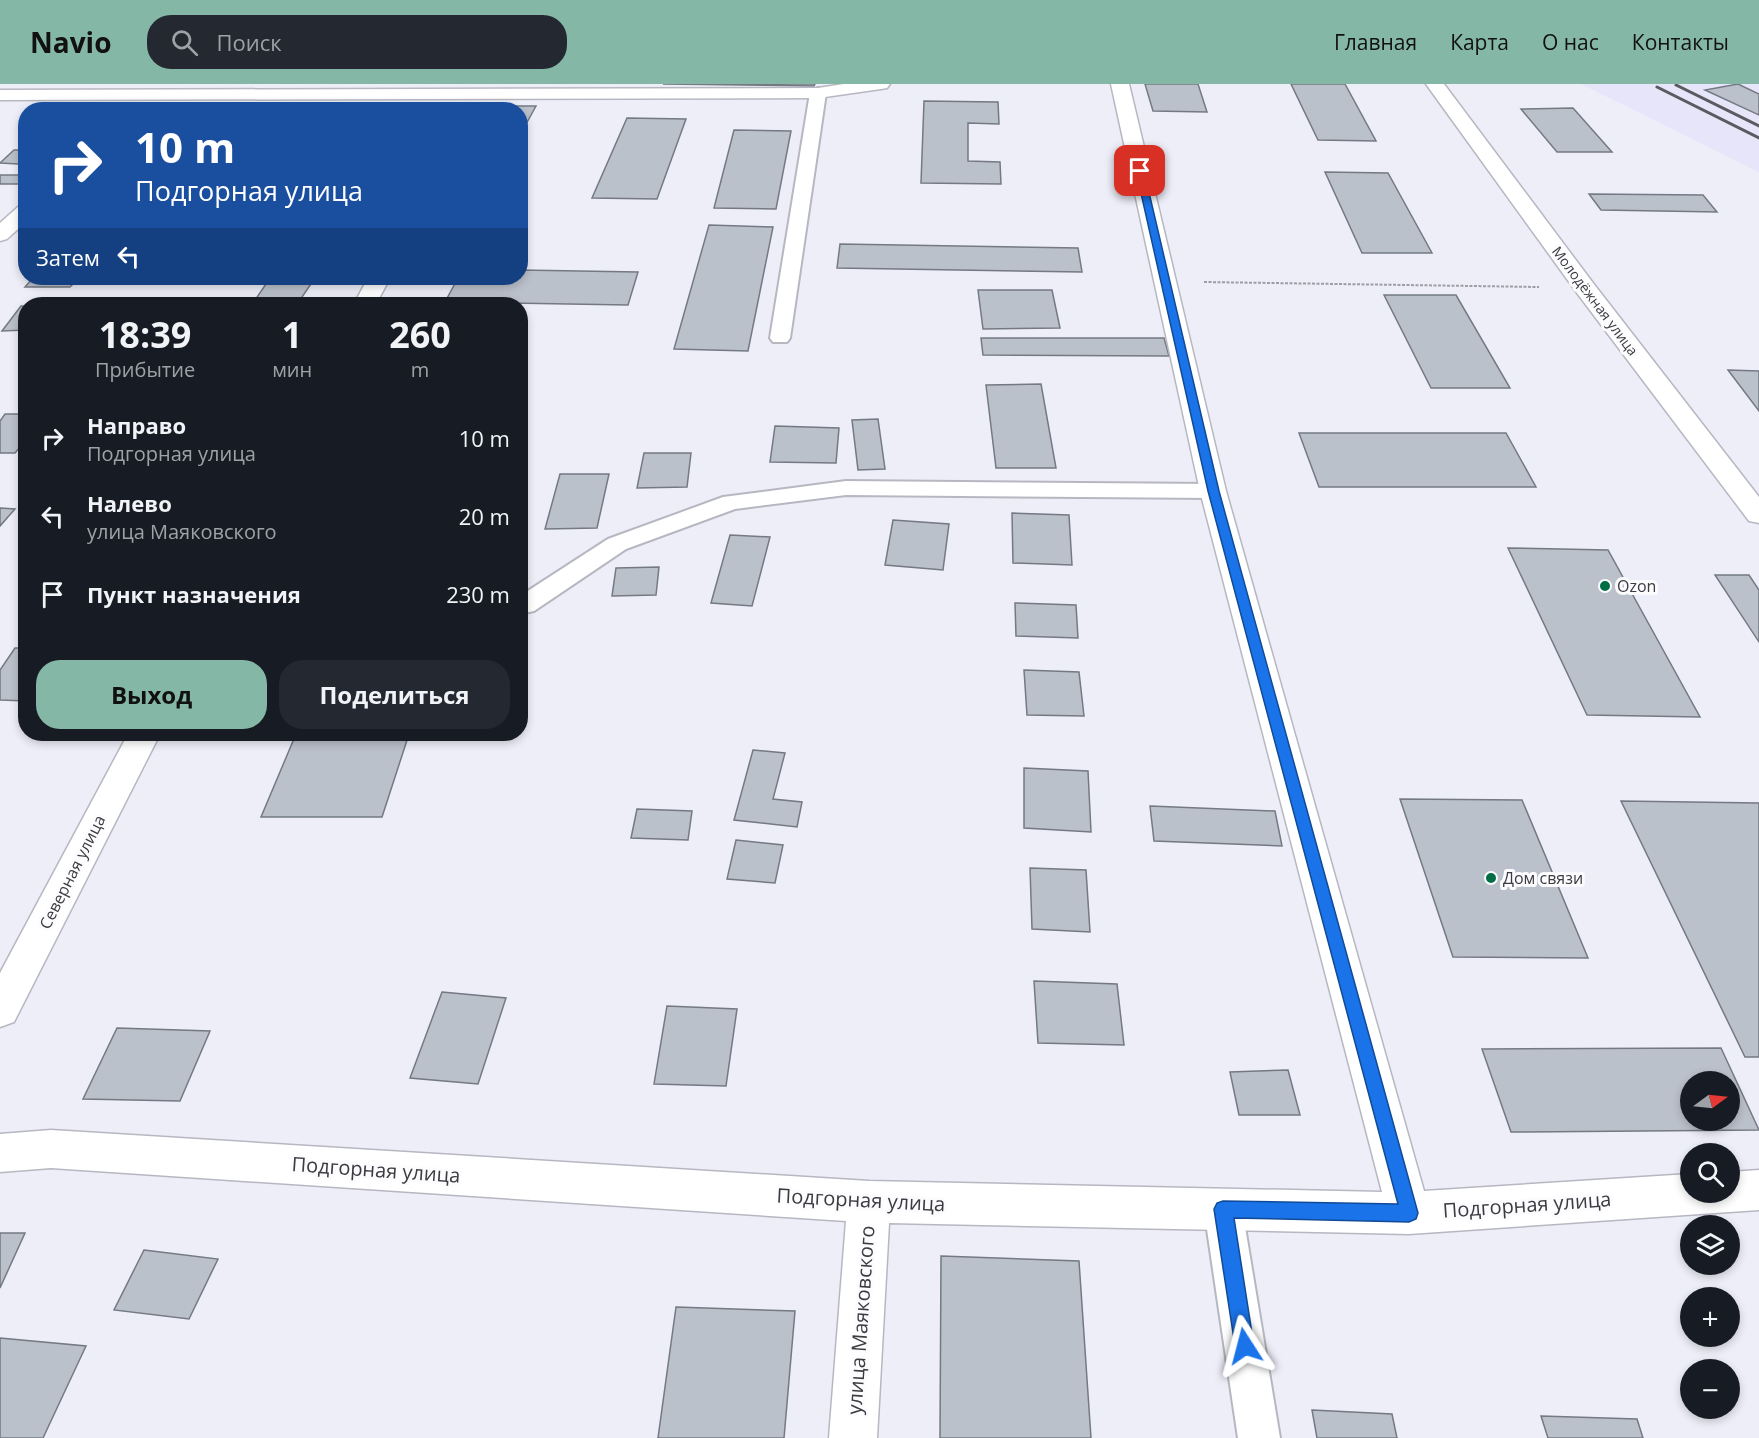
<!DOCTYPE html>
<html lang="ru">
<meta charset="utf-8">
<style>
body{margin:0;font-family:"Open Sans",sans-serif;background:#242831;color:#f1f3f6;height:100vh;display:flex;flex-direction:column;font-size:22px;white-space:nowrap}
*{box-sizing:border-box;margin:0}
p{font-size:20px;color:#9ea1a6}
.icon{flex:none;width:33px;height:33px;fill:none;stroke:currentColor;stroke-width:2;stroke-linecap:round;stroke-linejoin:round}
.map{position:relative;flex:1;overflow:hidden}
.sheet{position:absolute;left:18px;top:213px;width:510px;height:444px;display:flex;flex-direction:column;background:#171b24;border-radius:24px;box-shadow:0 3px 9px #0003}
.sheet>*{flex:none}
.guide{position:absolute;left:18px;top:18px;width:510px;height:183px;border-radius:24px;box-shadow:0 3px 9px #0003;background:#1a4fa0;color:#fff;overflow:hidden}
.needle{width:39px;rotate:75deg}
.buttons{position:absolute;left:1680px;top:987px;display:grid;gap:12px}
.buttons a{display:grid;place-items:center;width:60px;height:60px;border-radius:50%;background:#171b24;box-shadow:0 3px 9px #0003;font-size:30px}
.pin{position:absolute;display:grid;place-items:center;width:51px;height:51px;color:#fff;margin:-26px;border-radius:12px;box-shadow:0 3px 9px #0006}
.me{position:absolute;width:66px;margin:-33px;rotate:351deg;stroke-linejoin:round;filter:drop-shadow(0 0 4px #0008)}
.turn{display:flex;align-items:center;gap:21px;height:126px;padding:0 18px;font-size:27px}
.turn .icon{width:78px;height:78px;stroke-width:2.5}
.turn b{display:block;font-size:42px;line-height:51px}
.then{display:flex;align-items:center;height:57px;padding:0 18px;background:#0003;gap:12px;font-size:22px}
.eta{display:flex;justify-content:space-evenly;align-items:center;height:102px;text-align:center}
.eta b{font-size:36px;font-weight:700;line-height:42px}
.action{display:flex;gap:12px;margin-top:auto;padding:12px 18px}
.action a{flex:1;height:69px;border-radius:24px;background:#85b7a6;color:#111;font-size:24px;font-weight:700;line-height:69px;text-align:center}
.action a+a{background:#242831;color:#f1f3f6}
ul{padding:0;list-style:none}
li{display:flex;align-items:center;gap:18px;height:78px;padding:0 18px}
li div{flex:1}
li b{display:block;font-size:22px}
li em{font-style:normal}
header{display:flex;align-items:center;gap:36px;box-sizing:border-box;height:84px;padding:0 30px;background:#85b7a6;color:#111}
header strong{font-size:28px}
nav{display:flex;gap:33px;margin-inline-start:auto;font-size:21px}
.search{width:420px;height:54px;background:#242831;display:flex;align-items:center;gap:15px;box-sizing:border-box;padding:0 21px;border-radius:24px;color:#9ea1a6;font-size:22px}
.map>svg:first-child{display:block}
.built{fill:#e6e5f9}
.building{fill:#bbc1cb;stroke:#747983;stroke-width:1.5;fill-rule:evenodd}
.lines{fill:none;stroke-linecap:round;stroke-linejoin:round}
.lane-casing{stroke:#b7b7c2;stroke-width:4}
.street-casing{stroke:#b7b7c2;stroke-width:3}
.secondary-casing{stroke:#b7b7c2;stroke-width:3}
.path{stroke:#9d9da5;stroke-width:2;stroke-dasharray:3 1.5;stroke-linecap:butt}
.lane{fill:#fff;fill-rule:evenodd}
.street{fill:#fff;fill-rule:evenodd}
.secondary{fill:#fff;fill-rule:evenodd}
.rail{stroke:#5a5a60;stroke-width:3}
.route{fill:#1a73e8;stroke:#114b97;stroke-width:1.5}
.poi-dot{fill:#016d44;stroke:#fcfcfe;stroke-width:2}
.labels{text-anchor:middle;stroke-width:6;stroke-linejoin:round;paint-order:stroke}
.far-street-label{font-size:14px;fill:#3b3b40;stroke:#fcfcfe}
.poi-label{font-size:16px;fill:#3b3b40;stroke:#fcfcfe;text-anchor:start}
.street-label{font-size:16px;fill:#3b3b40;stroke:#fcfcfe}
.near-street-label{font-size:20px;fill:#3b3b40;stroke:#fcfcfe}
</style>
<header>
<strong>Navio</strong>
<div class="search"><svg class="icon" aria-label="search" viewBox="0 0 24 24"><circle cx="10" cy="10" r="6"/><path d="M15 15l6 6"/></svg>Поиск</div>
<nav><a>Главная</a><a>Карта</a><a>О нас</a><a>Контакты</a></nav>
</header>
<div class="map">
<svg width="1759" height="1354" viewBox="0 0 1759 1354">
<rect width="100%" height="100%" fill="#eeeef9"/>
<path class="built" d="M1581,0H1759V88Z"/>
<g class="building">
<path d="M663,0H815L814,2Z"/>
<path d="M1145,0H1198L1207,28L1153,27Z"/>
<path d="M1291,0H1345L1376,57L1318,56Z"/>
<path d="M1738,0L1759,10V31L1705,6Z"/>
<path d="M924,17L998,18L999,40L968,39V77L1000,78L1001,100L921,99Z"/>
<path d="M504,22H536L520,51V26H502Z"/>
<path d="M244,23L243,26H160V25Z"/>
<path d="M1573,24L1612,68H1557L1521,25Z"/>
<path d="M627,34L686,35L657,115L592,114Z"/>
<path d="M734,46L791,47L776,125L714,124Z"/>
<path d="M14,66H26V74L18,80L0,79Z"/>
<path d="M1325,88L1388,89L1432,169H1362Z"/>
<path d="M0,91H26V93L19,100H0Z"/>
<path d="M1589,110L1703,111L1717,128L1601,126Z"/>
<path d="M709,141L773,143L748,267L674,265Z"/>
<path d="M840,160L1078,164L1082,188L837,184Z"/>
<path d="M520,186L638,188L628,221L445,218L458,194H520Z"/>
<path d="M33,194H79L70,203H25Z"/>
<path d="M268,197H313L300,216H255Z"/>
<path d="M978,206H1052L1060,244L983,245Z"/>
<path d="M1384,211H1456L1510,304H1431Z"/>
<path d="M21,222H26V246L2,247Z"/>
<path d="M981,254H1164L1169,272L983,271Z"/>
<path d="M1728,286L1759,287V327Z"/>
<path d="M1041,300L1056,384H996L986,301Z"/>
<path d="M5,330H26V356L15,369H0V337Z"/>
<path d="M878,335L885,385L858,386L852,336Z"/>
<path d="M775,342L839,344L836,379L770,378Z"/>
<path d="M1299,349H1506L1536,403H1319Z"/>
<path d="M644,369H691L687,403L637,404Z"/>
<path d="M560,390H609L597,444L545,445Z"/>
<path d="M0,424L15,425L0,442Z"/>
<path d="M1012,429L1069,431L1072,481L1013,479Z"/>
<path d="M893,436L949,440L943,486L885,481Z"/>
<path d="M730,451L770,453L752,522L711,519Z"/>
<path d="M1508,464L1608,466L1700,633L1587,631Z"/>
<path d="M659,483L656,511L612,512L616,484Z"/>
<path d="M1715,491H1749L1759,506V558Z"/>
<path d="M1015,519L1076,521L1078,554L1016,552Z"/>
<path d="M15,564H26V617L0,616V586Z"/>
<path d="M1024,586L1079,588L1084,632L1027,631Z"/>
<path d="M296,650H409L382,733H261Z"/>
<path d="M753,666L785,669L773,715L802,718L797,743L734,736Z"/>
<path d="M1024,684L1088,687L1091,748L1024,744Z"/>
<path d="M1400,715L1522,716L1588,874L1453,873Z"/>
<path d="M1621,717L1759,719V973H1745Z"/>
<path d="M1150,722L1275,727L1282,762L1154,757Z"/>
<path d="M637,725L692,727L688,756L631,754Z"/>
<path d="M736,756L783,761L775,799L727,795Z"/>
<path d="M1030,784L1086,786L1090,848L1032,845Z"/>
<path d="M1034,897L1117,900L1124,961L1038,959Z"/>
<path d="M442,908L506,914L478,1000L410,994Z"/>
<path d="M667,922L737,925L726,1002L654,1000Z"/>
<path d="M117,944L210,947L180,1017L83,1015Z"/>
<path d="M1721,964L1759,1046L1511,1048L1482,965ZM1690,998H1730V1036H1690Z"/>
<path d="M1288,986L1300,1031H1239L1230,988Z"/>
<path d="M0,1149H25L0,1204Z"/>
<path d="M144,1166L218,1175L189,1235L114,1226Z"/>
<path d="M941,1172L1079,1177L1091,1354H940Z"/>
<path d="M676,1223L795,1227L784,1354H658Z"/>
<path d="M0,1254L86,1262L43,1354H0Z"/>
<path d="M1312,1326L1392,1330L1397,1354H1317Z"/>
<path d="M1541,1332L1637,1335L1643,1354H1548Z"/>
</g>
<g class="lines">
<g class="lane-casing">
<g id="lane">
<path d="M818,4L826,9L790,254L787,258H773L770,254L810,9Z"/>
<path d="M846,397L1213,400L1221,402L1225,407L1221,412L1213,414L846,411L735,425L626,465L534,527L520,530V512L608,455L723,413Z"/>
<path d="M1223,1107L1236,1112L1242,1125L1280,1354H1238L1204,1125L1210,1112Z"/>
</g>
</g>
<g class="street-casing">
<g id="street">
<path d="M844,0H890L887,4L881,5L818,14L0,16V6L818,4Z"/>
<path d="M1111,0H1129L1226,407L1424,1107L1690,1090V1108H1730V1088L1759,1086V1126L1409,1150L889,1139L877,1354H829L846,1137L51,1084L0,1088V1050L51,1046L869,1097L1382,1108L1200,407Z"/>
<path d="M26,120V138L7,155L0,157V139L19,122Z"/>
<path d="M368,194H390L376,220H354Z"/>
<path d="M128,650H160L14,938L0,943V889Z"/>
</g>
</g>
<g class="secondary-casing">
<path id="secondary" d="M1426,0H1444L1593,199L1759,413V439L1749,437L1577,209Z"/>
</g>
<path class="path" d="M1204,198L1539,203"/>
<use href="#lane" class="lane"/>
<use href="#street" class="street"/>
<use href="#secondary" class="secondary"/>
<g class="rail">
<path d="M1676,1L1759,42"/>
<path d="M1657,3L1759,54"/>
</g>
</g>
<path class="route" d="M1140,85L1144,87L1219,407L1418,1129L1416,1135L1409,1138L1234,1134L1254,1262L1252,1269L1245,1272L1238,1269L1235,1262L1214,1125L1217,1119L1223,1117L1398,1120L1208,407L1136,87Z"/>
<g class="poi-dot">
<circle cx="1605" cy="502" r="6"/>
<circle cx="1491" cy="794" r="6"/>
</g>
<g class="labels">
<g class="far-street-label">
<text transform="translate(1595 217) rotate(53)" y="5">Молодёжная улица</text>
</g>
<g class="poi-label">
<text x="1617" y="508">Ozon</text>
<text x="1503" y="800">Дом связи</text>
</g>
<g class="street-label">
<text transform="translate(72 788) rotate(-63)" y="6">Северная улица</text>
</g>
<g class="near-street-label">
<text transform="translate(376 1086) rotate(4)" y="7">Подгорная улица</text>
<text transform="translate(861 1116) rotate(3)" y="7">Подгорная улица</text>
<text transform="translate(1527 1121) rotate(-4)" y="7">Подгорная улица</text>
<text transform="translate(861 1236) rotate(-86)" y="7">улица Маяковского</text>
</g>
</g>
</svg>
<div class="buttons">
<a><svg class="needle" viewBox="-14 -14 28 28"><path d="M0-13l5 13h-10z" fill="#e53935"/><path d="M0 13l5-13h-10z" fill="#9ea1a6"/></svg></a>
<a><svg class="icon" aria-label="search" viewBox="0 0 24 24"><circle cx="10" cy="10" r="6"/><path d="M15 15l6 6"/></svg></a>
<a><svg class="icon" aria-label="layers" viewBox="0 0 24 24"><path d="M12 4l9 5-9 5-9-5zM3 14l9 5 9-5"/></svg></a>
<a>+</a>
<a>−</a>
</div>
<div class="pin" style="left:1140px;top:87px;background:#d93025"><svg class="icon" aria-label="arrive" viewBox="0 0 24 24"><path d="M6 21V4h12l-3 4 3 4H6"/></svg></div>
<svg class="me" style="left:1245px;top:1262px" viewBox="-20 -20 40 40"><path d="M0-17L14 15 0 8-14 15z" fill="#1a73e8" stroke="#fff" stroke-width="4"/></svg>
<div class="guide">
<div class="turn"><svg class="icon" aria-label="right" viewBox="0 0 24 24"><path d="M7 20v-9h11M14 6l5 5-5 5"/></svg><div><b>10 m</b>Подгорная улица</div></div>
<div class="then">Затем<svg class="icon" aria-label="left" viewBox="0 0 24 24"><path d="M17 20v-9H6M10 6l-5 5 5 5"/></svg></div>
</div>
<section class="sheet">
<div class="eta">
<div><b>18:39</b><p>Прибытие</p></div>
<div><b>1</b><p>мин</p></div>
<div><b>260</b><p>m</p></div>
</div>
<ul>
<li><svg class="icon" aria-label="right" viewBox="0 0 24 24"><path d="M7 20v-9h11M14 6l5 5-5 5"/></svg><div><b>Направо</b><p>Подгорная улица</p></div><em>10 m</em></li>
<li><svg class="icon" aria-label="left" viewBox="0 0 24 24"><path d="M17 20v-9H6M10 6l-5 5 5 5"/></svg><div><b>Налево</b><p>улица Маяковского</p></div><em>20 m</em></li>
<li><svg class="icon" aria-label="arrive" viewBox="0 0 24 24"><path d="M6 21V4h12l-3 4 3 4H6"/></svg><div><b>Пункт назначения</b></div><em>230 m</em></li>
</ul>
<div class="action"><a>Выход</a><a>Поделиться</a></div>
</section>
</div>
